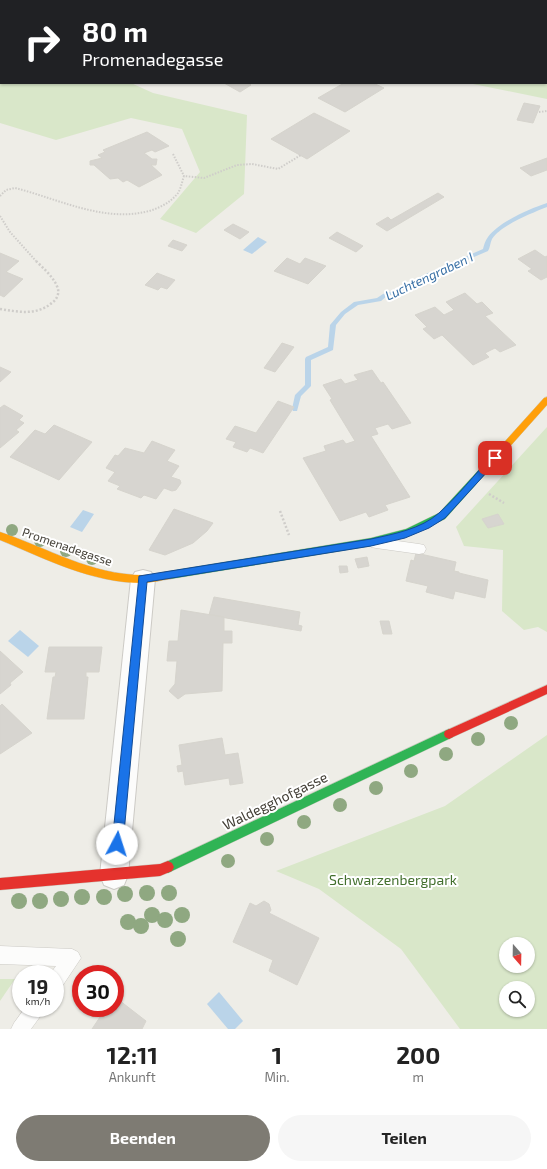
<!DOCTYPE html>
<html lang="de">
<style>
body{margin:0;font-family:"Exo 2",sans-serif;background:#f6f6f6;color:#222;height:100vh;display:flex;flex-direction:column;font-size:15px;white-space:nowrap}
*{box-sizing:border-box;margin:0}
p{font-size:13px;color:#767676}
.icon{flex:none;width:22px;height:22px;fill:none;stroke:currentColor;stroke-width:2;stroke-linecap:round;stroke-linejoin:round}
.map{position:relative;height:1029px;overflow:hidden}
.sheet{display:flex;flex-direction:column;background:#fff;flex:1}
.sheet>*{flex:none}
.banner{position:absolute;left:0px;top:0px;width:547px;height:84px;box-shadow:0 1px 3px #0004;background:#202124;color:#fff;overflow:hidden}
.needle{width:26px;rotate:160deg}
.fabs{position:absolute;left:499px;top:937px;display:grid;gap:8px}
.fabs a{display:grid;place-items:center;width:36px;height:36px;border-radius:50%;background:#fff;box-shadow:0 1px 3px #0004;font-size:20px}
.speed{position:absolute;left:12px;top:965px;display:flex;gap:8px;font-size:20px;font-weight:700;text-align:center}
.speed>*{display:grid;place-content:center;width:52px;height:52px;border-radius:50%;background:#fff;box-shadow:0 1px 3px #0004;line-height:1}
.speed small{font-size:10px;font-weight:400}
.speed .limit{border:6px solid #d22;background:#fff;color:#111}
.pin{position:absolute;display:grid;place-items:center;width:34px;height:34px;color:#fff;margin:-17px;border-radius:8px;box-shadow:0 2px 6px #0006}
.me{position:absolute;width:44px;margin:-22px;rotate:5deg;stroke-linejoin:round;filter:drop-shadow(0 0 3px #0008)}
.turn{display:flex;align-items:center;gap:14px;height:84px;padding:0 16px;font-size:18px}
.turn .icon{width:52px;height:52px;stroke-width:2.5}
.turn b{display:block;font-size:28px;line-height:34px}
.eta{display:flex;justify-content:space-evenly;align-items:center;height:68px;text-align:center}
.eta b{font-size:24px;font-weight:700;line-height:28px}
.button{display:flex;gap:8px;margin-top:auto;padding:8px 16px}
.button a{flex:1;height:46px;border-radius:24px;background:#7e7b73;color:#fff;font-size:16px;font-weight:700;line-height:46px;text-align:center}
.button a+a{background:#f6f6f6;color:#222}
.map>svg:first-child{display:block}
.green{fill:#d9e7c9;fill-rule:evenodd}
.water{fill:#bad4e9}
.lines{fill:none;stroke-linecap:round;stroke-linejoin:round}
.stream{fill:#bad4e9;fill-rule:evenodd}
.building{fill:#d7d5d0;stroke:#d6d4cd}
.lane-casing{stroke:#cccac5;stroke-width:1}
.street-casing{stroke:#cccac5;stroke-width:2}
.fast-casing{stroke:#cccabf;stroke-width:1}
.slow-casing{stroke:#cccabf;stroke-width:1}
.jam-casing{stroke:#cccabf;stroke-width:1}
.path-far1{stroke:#cfcdca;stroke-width:2;stroke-dasharray:1.5 1.5;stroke-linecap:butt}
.path{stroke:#cfcdca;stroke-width:2.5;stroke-dasharray:2 2;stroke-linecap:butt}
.lane{fill:#fcfcfb;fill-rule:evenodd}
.street{fill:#fcfcfb;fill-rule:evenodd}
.fast{fill:#30b455;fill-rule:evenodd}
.slow{fill:#ff9f0a;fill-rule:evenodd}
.jam{fill:#e5322d;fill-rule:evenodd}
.tree{fill:#8fa881}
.route{fill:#1a73e8;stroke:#114b97}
.labels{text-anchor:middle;stroke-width:4;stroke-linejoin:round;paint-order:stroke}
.street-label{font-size:12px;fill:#423e35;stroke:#fff}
.water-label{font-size:13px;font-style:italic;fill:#376fa5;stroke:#fff}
.near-street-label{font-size:14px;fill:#423e35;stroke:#fff}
.near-park-label{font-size:14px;fill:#426f2d;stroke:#fff}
</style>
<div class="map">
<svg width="547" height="1029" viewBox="0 0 547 1029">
<rect width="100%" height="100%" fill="#eeede7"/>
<g class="green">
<path d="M0,0H547V99L468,83H546V1H1V83H131L153,93L247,115L244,194L196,233L160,219L200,172L182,129L131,118L56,140L0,123Z"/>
<path d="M547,427V632L538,627L524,630L502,611L503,550L464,546L456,527Z"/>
<path d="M547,735V1029H460L401,949L319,889L276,871L445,806ZM506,944H528V966H506ZM506,988H528V1010H506Z"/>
<path d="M0,979H15L0,1001Z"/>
</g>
<g class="water">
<path d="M258,237L267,242L252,254L243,250Z"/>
<path d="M83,510L94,514L82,532L70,527Z"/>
<path d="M20,630L39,646L28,657L8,641Z"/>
<path d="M219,992L243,1021L235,1029H228L207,1004Z"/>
</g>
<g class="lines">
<path class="stream" d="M547,203V207C532,213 501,225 492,239C490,243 490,248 488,251L425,278L413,288L387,296L381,301L358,305L345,314L336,325L333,350L311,360V386L301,396L297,411H293L292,409L295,395L305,385V359L306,357L328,347L330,325L341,312L354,302L377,298L383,294L409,286L421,276L483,249C484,245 485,241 488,237C499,222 529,209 547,203Z"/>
</g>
<g class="building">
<path d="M224,83H249L251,85L240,92Z"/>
<path d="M344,83H373L384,88L345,112L318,98Z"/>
<path d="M524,103L540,106L533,123L517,120Z"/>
<path d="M314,113L350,131L307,159L271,139Z"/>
<path d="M147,132L169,146L155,152L152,150L144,153L152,159H157L156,165H151L162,175L139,187L127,180L123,182L118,178L110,179L94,165H90V161L102,158L98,155L105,152L103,150Z"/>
<path d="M547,158V170L531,176L520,168Z"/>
<path d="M438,193L444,197L387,231L376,224L388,217L391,220Z"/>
<path d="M233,224L249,232L240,239L224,230Z"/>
<path d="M337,232L363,246L356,252L329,238Z"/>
<path d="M173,240L187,245L182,251L168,246Z"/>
<path d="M535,250L545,257L547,256V277L541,280L528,271L532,269L518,259Z"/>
<path d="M0,253L19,261L6,272L23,279L4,297L0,295Z"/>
<path d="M287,258L300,264L305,258L326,266L308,284L274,271Z"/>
<path d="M157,273L175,280L167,289L161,287L158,290L145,285Z"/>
<path d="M465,293L477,304L482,302L493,313L485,316L516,345L500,352L495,348L485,353L489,357L473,365L442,335L434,339L423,329L427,327L415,315L435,307L444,315L454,310L446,302Z"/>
<path d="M282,343L294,347L275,372L264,368Z"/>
<path d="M0,367L11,372L0,382Z"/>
<path d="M372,370L381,383L383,382L411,423L392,429L388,424L375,428L378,434L371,436L410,497L385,505L388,510L369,517L366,512L340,521L303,458L326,451L324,446L343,440L346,444L355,441L330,400L332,399L323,385L341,379L345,384L358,380L354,375Z"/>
<path d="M278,401L294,407L263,453L250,448L247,452L233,447L236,442L226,439L235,426L256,433Z"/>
<path d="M4,405L23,416L19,420L24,423L16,430L19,432L0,448V408Z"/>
<path d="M54,425L92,442L59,480L10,457L35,430L45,434Z"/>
<path d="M152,441L175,450L167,461L179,466L171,477L180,480L181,483L176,490L172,491L164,488L156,499L144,495L141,498L117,489L120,486L108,481L115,472L106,468L115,455L118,456L125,448L144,453Z"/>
<path d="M174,509L213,523L207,531L193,543L165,555L149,550Z"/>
<path d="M498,514L504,524L488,528L482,519Z"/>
<path d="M416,553L456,562L454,571L459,572V573L488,580L485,598L455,591L453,599L426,592L428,586L406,581L411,560L414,561Z"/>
<path d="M367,557L369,566L358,568L355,559Z"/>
<path d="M339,566H347L348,572L340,573Z"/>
<path d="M214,597L300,612L298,625L302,626L301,631L209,615Z"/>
<path d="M181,610L224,617V631H232V643H223L222,691L185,694L178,699L169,691L175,684L177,661H167L169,641H178Z"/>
<path d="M380,621H389L392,634H383Z"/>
<path d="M49,647H102L99,672H86V677H88L84,719H47L53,677H55L56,672H45Z"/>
<path d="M0,651L23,672L10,683L11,685L0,694Z"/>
<path d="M2,704L32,733L0,754V706Z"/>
<path d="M222,738L225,755L238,753L243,783L230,785L229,778L185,785L183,771L178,772L177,766L182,765L179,745Z"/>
<path d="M264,901L269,904L271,910L269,913L319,938L297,985L269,971L273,960L233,942L250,903L256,906Z"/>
<path d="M115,997L146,1021L142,1029H92L106,1008H115Z"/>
</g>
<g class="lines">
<g class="lane-casing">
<g id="lane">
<path d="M376,538L419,544L424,545L426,549L424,553L419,554L376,548L371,547L369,543L371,539Z"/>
<path d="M0,946L72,949L78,952L81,958L61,988L55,991V974H50L56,966L0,964Z"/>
<path d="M25,1008H45L42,1014L31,1029H11L14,1023Z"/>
</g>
</g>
<g class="street-casing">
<path id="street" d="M143,570L151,572L155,579L128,875L124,885L114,889L104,885L100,875L131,579L135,572Z"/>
</g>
<g class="fast-casing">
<g id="fast">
<path d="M502,447L506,450L505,452L445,519L411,535L371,546L170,579L167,578L165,575L167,572L170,571L371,538L406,529L439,513L499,448Z"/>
<path d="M449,729L453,731L454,734L453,737L172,871L168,873L164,871L162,867L164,863Z"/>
</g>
</g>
<g class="slow-casing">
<g id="slow">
<path d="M547,397V405L505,452H499L498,450L499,448L544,398Z"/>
<path d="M0,532C48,548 91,575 143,575C152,575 161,572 170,571L173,572L175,575L173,578L170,579C161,580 152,583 143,583C92,583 46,559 0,540Z"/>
</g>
</g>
<g class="jam-casing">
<g id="jam">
<path d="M547,685V694L453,737L449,739L445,737L444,734L445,731Z"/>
<path d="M168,861L172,863L174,867L172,871L160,876L0,890V878L160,864Z"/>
</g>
</g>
<g class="path-far1">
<path d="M281,0L284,1"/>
<path d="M539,112L547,111"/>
<path d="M173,154L184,176"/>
<path d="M0,196L6,190L15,188C59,199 104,223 149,211C160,208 171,202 178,193C181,188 182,182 184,176L204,178L237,165L252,164L278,169L301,155"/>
<path d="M0,216L10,232L36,261"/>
</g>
<g class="path">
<path d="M0,309C19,312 37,316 53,302C57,299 59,294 58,289C55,278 42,267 35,260"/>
<path d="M489,494L504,503"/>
<path d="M280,511L289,535"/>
</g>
<use href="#lane" class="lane"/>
<use href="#street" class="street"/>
<use href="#fast" class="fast"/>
<use href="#slow" class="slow"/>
<use href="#jam" class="jam"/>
</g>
<g class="tree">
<circle cx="12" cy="530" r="6"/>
<circle cx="40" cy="541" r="6"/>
<circle cx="66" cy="551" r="6"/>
<circle cx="92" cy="559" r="6"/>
<circle cx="511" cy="723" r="7"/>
<circle cx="478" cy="739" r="7"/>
<circle cx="446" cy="754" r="7"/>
<circle cx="411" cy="771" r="7"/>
<circle cx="376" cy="788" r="7"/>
<circle cx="340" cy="805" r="7"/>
<circle cx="304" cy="822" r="7"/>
<circle cx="267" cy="839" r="7"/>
<circle cx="228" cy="861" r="7"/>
<circle cx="147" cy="893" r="8"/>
<circle cx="169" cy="893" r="8"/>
<circle cx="125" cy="894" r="8"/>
<circle cx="82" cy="897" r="8"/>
<circle cx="104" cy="897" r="8"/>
<circle cx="61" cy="899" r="8"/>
<circle cx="19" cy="901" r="8"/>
<circle cx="40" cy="901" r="8"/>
<circle cx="152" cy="915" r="8"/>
<circle cx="182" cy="915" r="8"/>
<circle cx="165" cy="920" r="8"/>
<circle cx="128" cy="922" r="8"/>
<circle cx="141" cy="926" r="8"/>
<circle cx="178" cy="939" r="8"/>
</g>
<path class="route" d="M495,455L499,458L498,460L445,518L429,528L405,538L371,546L147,582L123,844L121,848L117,849L113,848L112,844L139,576L371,539C394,534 421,529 439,513C457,497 475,474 492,456Z"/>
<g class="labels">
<g class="street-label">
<text transform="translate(67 547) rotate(19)" y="4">Promenadegasse</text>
</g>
<g class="water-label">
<text transform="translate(429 276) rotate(-25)" y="5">Luchtengraben I</text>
</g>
<g class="near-street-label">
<text transform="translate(275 801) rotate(-26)" y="5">Waldegghofgasse</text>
</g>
<g class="near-park-label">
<text x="393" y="885">Schwarzenbergpark</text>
</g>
</g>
</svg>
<div class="fabs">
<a><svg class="needle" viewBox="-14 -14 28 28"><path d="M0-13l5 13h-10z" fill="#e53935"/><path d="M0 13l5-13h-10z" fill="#767676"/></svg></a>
<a><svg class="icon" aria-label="search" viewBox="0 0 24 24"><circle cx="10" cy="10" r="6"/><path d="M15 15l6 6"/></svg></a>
</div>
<div class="speed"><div>19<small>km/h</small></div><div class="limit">30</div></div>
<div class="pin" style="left:495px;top:458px;background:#d93025"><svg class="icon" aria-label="arrive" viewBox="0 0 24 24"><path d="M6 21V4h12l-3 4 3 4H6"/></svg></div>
<svg class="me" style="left:117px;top:844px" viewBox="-20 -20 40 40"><circle r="19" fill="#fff"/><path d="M0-13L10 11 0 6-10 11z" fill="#1a73e8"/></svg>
<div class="banner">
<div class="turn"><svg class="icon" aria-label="right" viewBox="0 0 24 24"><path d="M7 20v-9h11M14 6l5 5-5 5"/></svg><div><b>80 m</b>Promenadegasse</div></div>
</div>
</div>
<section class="sheet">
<div class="eta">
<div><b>12:11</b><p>Ankunft</p></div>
<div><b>1</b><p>Min.</p></div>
<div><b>200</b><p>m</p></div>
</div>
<div class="button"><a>Beenden</a><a>Teilen</a></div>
</section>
